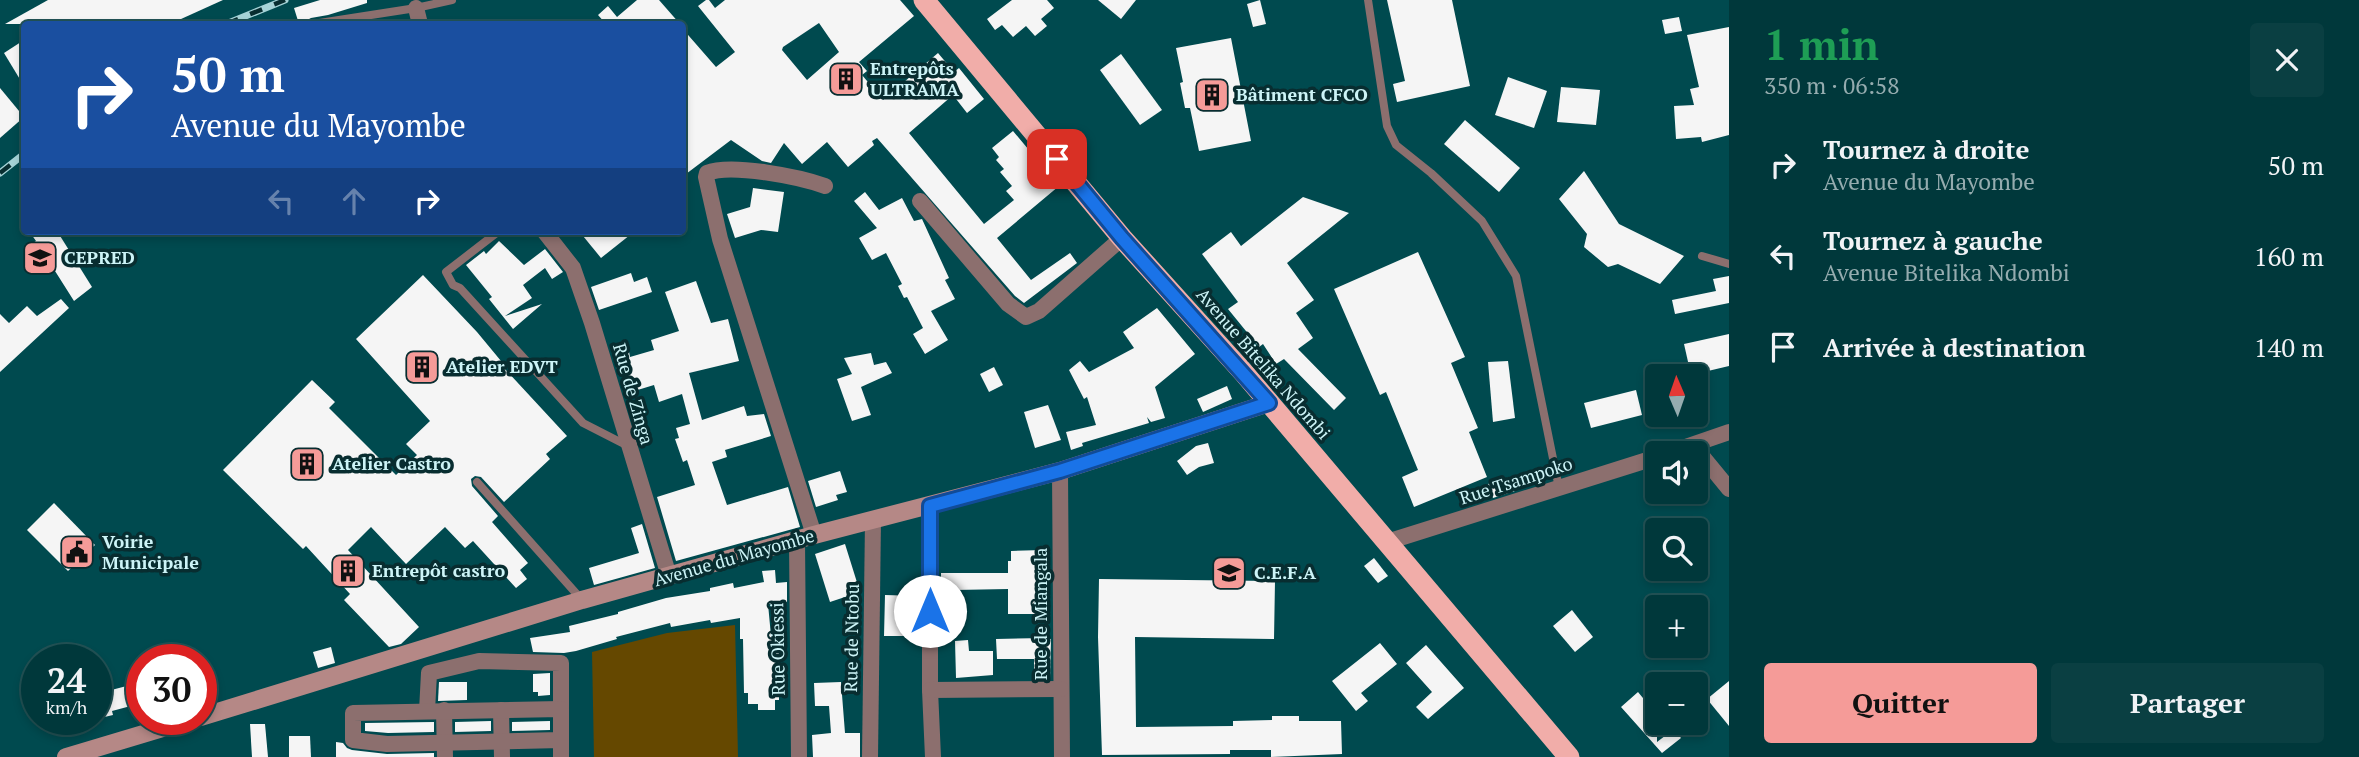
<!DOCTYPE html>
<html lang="fr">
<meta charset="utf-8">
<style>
body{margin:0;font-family:"PT Serif",serif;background:#0a3f42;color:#f1f3f6;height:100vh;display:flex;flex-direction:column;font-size:26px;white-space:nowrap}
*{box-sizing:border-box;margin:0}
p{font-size:23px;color:#95acaf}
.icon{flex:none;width:38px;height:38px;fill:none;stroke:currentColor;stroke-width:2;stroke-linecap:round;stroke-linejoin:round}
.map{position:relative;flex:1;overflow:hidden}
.drawer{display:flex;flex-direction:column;background:#00383b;width:630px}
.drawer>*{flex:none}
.hud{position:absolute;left:21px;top:21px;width:665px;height:214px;border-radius:7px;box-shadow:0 4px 10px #0003,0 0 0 2px #225255;background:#1a4fa0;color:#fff;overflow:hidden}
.needle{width:46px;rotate:358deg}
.tools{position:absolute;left:1645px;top:364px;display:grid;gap:14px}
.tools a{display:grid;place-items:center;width:63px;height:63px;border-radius:7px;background:#00383b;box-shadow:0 4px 10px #0003,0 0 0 2px #225255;font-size:35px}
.speed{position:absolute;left:21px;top:644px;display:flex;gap:14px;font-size:35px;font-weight:700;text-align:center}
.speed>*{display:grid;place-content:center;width:91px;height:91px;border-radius:50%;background:#00383b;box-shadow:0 4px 10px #0003,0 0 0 2px #225255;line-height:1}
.speed small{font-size:18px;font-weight:400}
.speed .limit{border:10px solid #d22;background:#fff;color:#111}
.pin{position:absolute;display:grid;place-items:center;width:60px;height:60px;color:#fff;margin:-30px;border-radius:14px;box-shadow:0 4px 10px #0006}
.me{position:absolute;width:77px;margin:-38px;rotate:0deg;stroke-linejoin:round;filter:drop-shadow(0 0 5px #0008)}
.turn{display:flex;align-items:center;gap:24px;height:147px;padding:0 35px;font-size:32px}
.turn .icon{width:91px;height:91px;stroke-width:2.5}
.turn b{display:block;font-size:49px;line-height:60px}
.lanes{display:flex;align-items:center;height:66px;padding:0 35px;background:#0003;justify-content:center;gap:35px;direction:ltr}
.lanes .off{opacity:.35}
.round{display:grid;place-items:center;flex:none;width:74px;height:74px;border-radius:7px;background:#0a3f42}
.summary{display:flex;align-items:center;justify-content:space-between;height:119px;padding:0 35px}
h1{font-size:42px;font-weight:700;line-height:52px;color:#1e9e55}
.primary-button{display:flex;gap:14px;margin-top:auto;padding:14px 35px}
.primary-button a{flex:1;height:80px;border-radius:7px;background:#f59b98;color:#111;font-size:28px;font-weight:700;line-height:80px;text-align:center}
.primary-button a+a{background:#0a3f42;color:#f1f3f6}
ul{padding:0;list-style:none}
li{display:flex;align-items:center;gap:21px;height:91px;padding:0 35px}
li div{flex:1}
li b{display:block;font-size:26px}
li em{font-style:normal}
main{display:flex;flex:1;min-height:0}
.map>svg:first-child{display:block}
.green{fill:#654800}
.building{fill:#f5f5f5;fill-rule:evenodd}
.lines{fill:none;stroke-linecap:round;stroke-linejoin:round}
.lane{stroke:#8c6f6e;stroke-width:8}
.street{stroke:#8c6f6e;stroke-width:16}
.secondary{stroke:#b58886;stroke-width:18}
.highway{stroke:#f1ada9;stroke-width:21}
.rail-casing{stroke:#a6d3d7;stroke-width:7}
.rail{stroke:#082d30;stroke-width:4.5;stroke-dasharray:13;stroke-linecap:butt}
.route-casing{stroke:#114b97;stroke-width:18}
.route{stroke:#1a73e8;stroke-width:12}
.labels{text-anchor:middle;stroke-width:7;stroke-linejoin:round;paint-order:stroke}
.poi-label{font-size:18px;font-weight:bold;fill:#cdf4f7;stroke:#082d30;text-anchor:start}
.street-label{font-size:18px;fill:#cdf4f7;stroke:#082d30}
</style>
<main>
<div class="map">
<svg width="1729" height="757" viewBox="0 0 1729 757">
<rect width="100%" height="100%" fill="#004a4f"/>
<path class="green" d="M735,625L738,757H594L592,652L667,633Z"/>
<g class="building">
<path d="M48,0H223L170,24H5Z"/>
<path d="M320,0H367V3L328,15L311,18L299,24L294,8Z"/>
<path d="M637,0H659L680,24H606L598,15L608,6L617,17Z"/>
<path d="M706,0H709L715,8L725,0H900L914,16L859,62L867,71L862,75L883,100L938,53L954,72L959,68L984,99L967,113L953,95L909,133L984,224L1014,200L1006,191L1012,186L1000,172L1004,169L996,160L999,157L992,148L1013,131L1059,186L997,238L1031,280L1070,253L1077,263L1024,303L1015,296L877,138L872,141L874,145L848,167L827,142L802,164L784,143L771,163L762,161L731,140L682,177V28L716,67L735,52L698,6ZM819,23L839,52L807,80L782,50L783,47Z"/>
<path d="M1012,0H1047L1054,8L1041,19L1047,26L1035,36L1026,26L1013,37L1002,25L995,30L987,19Z"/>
<path d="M1098,0H1136L1121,19Z"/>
<path d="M1260,0L1266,24L1253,27L1247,4Z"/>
<path d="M1387,0H1452L1470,86L1397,102L1393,84L1405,81Z"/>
<path d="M1679,17L1682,31L1665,34L1662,20Z"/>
<path d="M1729,27V135L1702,142L1701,137L1676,139L1674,106L1694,105L1690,89L1699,87L1687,35Z"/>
<path d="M1231,38L1251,141L1199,151L1190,108H1185L1180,83L1183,82L1176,48Z"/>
<path d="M24,40V86L4,53Z"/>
<path d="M1121,54L1162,110L1140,125L1100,70Z"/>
<path d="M1508,77L1547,91L1534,128L1495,115Z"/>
<path d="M1561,87L1600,90L1596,125L1557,122Z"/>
<path d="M0,88L24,117L0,138Z"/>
<path d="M1465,120L1520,168L1499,192L1444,144Z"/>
<path d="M1584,171L1619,224L1684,256L1660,284L1618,264L1608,267L1584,247L1587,234L1559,199Z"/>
<path d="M753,188L784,192L778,232L761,230L735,238L727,214L750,207Z"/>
<path d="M865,192L879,210L902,198L914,221L922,219L949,278L945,280L955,299L931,311L948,340L925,354L913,334L923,328L907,297L904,298L898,286L902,284L886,253L872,260L859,238L877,228L854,201Z"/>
<path d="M1303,197L1349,213L1287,263L1314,300L1296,313L1313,338L1298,349L1346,398L1334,410L1284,359L1276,364L1263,344L1259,347L1228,309L1238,302L1202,254L1231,232L1241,246Z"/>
<path d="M29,231H57L92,287L74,301L43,252L31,260L24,249L36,241Z"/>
<path d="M579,231H635L601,258Z"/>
<path d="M499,241L524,265L545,249L563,272L552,279L545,268L523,285L532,298L505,316L542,304L513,329L489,299L492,297L466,265L484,251L486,254Z"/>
<path d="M1418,252L1465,357L1451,363L1478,428L1469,432L1487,477L1414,507L1402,477L1418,470L1386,392L1380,395L1334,289Z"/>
<path d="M631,273L634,282L647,277L652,292L599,310L591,287Z"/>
<path d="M423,275L477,332L506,367L504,368L567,436L546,454L550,459L504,502L481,477L475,476L471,479L472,486L498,516L492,522L528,563L520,570L527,579L516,588L473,541L465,548L445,527L406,564L371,527L348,550L419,627L401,644L389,647L344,600L350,594L306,546L303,549L223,470L312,380L335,402L329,408L396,475L417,455L406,444L430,421L356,339Z"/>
<path d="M1729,276V303L1675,314L1672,300L1716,291L1713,279Z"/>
<path d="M696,281L711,323L728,319L739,361L689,373L702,420L744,406L747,416L764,414L771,436L725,450L727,457L712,462L727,505L788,487L800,527L676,561L657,497L695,485L687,460L683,462L675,439L679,438L676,428L690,424L682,394L659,402L654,385L631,392L626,374L619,376L610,345L627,341L630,357L654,350L651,340L679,331L665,292Z"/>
<path d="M61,299L69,308L0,372V314L9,323L27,306L37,316Z"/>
<path d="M1157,308L1195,354L1155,387L1165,418L1151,422L1147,417L1149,423L1082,443L1083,446L1071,450L1066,432L1096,425L1087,397L1084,399L1069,370L1080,361L1089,372L1134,348L1123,332Z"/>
<path d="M1729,334V366L1691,375L1684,344Z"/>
<path d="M871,353L874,365L886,362L892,373L861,387L871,415L852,421L837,379L852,374L844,358Z"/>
<path d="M1508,361L1515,418L1493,422L1488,362Z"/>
<path d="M994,367L1003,385L989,392L980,374Z"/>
<path d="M1227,386L1232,399L1203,412L1197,399Z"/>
<path d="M1636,390L1642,415L1591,428L1584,403Z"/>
<path d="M1048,405L1061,440L1035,448L1024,412Z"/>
<path d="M1208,443L1214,463L1199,467L1187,475L1177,461L1196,446Z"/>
<path d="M840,471L847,492L836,495L838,500L816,507L808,481Z"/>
<path d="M1510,477L1515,491L1493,498L1488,484Z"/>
<path d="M54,503L95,545L68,571L27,530Z"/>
<path d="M642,524L655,568L594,585L589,568L639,553L631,528Z"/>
<path d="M845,544L860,592L830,602L815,554Z"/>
<path d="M1042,550L1043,591H1037V614H1008V589L955,590V585H941V573H1008V561H1011V551Z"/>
<path d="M1374,558L1388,576L1378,583L1364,566Z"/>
<path d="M775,570L776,583L787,582V602L768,604L771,636L779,635V700H775V710H758V704H748V693H744L743,639H740V618L711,623L710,620L671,627L670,623L616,637L617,639L576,651L564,653L533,652L530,638L570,632L569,626L618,614V612L666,598L710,591V588L733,583L734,588L764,582L762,571Z"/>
<path d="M1099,579L1275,581L1274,639L1135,637L1136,727L1233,726V721L1272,720V716H1299V721H1341L1342,754L1271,757V750H1230V754L1102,755L1098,637Z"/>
<path d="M885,595L918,596V610H910V636H884Z"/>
<path d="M1572,610L1593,637L1575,652L1553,626Z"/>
<path d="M1045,638L1051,639L1050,679H1034V659H997L996,639Z"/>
<path d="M968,640L969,651H993V675L956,678L955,641Z"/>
<path d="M1380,643L1397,664L1361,693L1368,701L1356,711L1332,681Z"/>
<path d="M1426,645L1464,688L1428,719L1416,707L1432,692L1406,663Z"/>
<path d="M331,647L335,663L318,668L313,652Z"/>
<path d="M550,673V695L538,696V692H533V674Z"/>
<path d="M1729,681V726L1707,699Z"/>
<path d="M142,682V703L112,711L113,715L96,719V694Z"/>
<path d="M439,682H467V700L438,701Z"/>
<path d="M841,682L845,733H860V757H813L812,735L831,733L829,706H815L814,683Z"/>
<path d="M1638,692L1657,715V742L1674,729L1681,738L1662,753L1621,707Z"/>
<path d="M491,721V731L455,732V722Z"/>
<path d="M550,721V730L512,731V722Z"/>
<path d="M434,722V732L388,733L365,731V723Z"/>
<path d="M250,724H265L268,757H252Z"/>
<path d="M289,736H310L311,757H289Z"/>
<path d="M336,742L343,743L347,748L352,750L387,754L434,753V757H336Z"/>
</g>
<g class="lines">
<g class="lane">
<path d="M1368,0L1387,126L1396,145L1431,173L1482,221L1516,276L1559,488"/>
<path d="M313,24L416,8L452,0"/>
<path d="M499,231L446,272L453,285L460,288L583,423L628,446"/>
<path d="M1702,256L1729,264"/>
<path d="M477,482L582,600"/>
</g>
<g class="street">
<path d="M416,8L420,24"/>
<path d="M920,201L1008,304L1026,317L1039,311L1122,238"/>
<path d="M544,231L573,268L592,323L669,576"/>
<path d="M1693,445L1729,489"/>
<path d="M1668,453L1729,432"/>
<path d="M1060,471L1062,757"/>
<path d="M930,506V690L933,757"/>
<path d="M814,535L720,239L706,177L707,173C731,163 800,177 825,186"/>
<path d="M797,541L799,757"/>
<path d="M1387,542L1657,457"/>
<path d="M930,690L1061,689"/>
<path d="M444,710L445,757"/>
<path d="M501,710L502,757"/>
<path d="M427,711L429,673L479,661L561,663V709"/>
<path d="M561,740L387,744L353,740V713L561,709V757"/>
<path d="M870,757L873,520"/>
</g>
<g class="secondary">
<path d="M201,717L582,600L814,535L1060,471L1269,403"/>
<path d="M66,757L193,719"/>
</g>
<path class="highway" d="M924,0L1122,238L1244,373L1569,757"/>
<g class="rail-casing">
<g id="rail">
<path d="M226,24L285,0"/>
<path d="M0,173L24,154"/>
</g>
</g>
<use href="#rail" class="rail"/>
</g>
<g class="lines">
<g class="route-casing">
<path id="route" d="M930,611V506L1060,471L1269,403L1122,238L1057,159"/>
</g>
<use href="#route" class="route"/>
</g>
<defs>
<g id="building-square" transform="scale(1.75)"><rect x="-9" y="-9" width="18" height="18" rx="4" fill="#f59b98" stroke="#082d30"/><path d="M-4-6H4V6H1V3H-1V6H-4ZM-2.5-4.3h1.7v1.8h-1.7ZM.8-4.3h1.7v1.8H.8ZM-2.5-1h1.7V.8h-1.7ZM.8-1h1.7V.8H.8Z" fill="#111"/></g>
<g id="university-square" transform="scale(1.75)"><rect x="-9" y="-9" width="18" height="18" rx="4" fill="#f59b98" stroke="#082d30"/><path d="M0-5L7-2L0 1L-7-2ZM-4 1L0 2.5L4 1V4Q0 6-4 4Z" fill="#111"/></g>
<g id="civic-square" transform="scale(1.75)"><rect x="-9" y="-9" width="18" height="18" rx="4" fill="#f59b98" stroke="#082d30"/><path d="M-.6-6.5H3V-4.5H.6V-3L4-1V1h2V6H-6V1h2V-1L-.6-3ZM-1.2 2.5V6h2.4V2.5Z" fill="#111"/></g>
<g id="school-square" transform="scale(1.75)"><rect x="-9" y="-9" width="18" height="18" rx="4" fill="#f59b98" stroke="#082d30"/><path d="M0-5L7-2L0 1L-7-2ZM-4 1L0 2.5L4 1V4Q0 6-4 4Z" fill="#111"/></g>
</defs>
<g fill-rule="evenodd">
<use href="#building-square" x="846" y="79"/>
<use href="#building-square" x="1212" y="95"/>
<use href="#university-square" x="40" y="258"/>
<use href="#building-square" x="422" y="367"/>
<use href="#building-square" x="307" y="464"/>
<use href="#civic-square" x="77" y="552"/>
<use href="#building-square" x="348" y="571"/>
<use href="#school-square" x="1229" y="573"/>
</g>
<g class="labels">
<g class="poi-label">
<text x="870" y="75">Entrepôts<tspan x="870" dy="21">ULTRAMA</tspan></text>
<text x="1236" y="101">Bâtiment CFCO</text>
<text x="64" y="264">CEPRED</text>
<text x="446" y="373">Atelier EDVT</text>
<text x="332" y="470">Atelier Castro</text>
<text x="102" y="548">Voirie<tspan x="102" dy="21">Municipale</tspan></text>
<text x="372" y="577">Entrepôt castro</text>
<text x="1254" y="579">C.E.F.A</text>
</g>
<g class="street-label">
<text transform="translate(1263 364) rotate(49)" y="6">Avenue Bitelika Ndombi</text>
<text transform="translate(633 394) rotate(74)" y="6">Rue de Zinga</text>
<text transform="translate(1516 481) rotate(-18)" y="6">Rue Tsampoko</text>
<text transform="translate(734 558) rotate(-16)" y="6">Avenue du Mayombe</text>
<text transform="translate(1041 614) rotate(-90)" y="6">Rue de Miangala</text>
<text transform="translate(852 638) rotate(-89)" y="6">Rue de Ntobu</text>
<text transform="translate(778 649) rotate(-91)" y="6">Rue Okiessi</text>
</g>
</g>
</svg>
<div class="tools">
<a><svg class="needle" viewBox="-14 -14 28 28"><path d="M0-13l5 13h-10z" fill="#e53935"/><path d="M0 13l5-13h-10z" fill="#95acaf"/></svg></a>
<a><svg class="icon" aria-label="sound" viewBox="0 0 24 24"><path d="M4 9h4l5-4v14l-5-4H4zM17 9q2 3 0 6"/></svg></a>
<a><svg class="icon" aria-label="search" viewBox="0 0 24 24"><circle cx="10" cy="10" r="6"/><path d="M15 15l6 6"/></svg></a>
<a>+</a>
<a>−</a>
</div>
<div class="speed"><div>24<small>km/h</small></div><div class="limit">30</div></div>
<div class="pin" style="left:1057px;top:159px;background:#d93025"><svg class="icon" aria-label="arrive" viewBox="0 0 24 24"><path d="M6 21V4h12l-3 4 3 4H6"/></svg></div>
<svg class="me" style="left:930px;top:611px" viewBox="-20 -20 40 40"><circle r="19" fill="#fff"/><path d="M0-13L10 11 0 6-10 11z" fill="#1a73e8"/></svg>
<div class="hud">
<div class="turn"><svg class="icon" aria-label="right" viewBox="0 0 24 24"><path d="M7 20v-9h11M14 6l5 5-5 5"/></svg><div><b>50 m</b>Avenue du Mayombe</div></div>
<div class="lanes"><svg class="icon off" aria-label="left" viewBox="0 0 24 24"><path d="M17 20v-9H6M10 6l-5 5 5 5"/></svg><svg class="icon off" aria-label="ahead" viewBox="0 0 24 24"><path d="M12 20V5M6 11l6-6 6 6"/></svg><svg class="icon" aria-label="right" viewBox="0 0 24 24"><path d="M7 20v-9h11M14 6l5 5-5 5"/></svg></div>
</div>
</div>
<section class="drawer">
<div class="summary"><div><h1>1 min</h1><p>350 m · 06:58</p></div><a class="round"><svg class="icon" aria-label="close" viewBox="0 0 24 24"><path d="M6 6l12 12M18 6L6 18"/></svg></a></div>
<ul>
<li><svg class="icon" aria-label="right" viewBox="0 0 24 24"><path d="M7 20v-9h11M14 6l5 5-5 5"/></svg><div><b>Tournez à droite</b><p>Avenue du Mayombe</p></div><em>50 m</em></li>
<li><svg class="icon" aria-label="left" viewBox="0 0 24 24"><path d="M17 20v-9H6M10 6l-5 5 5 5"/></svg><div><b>Tournez à gauche</b><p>Avenue Bitelika Ndombi</p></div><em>160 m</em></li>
<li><svg class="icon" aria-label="arrive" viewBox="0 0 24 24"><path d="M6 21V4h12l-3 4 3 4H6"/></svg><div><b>Arrivée à destination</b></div><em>140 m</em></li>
</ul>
<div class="primary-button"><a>Quitter</a><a>Partager</a></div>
</section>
</main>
